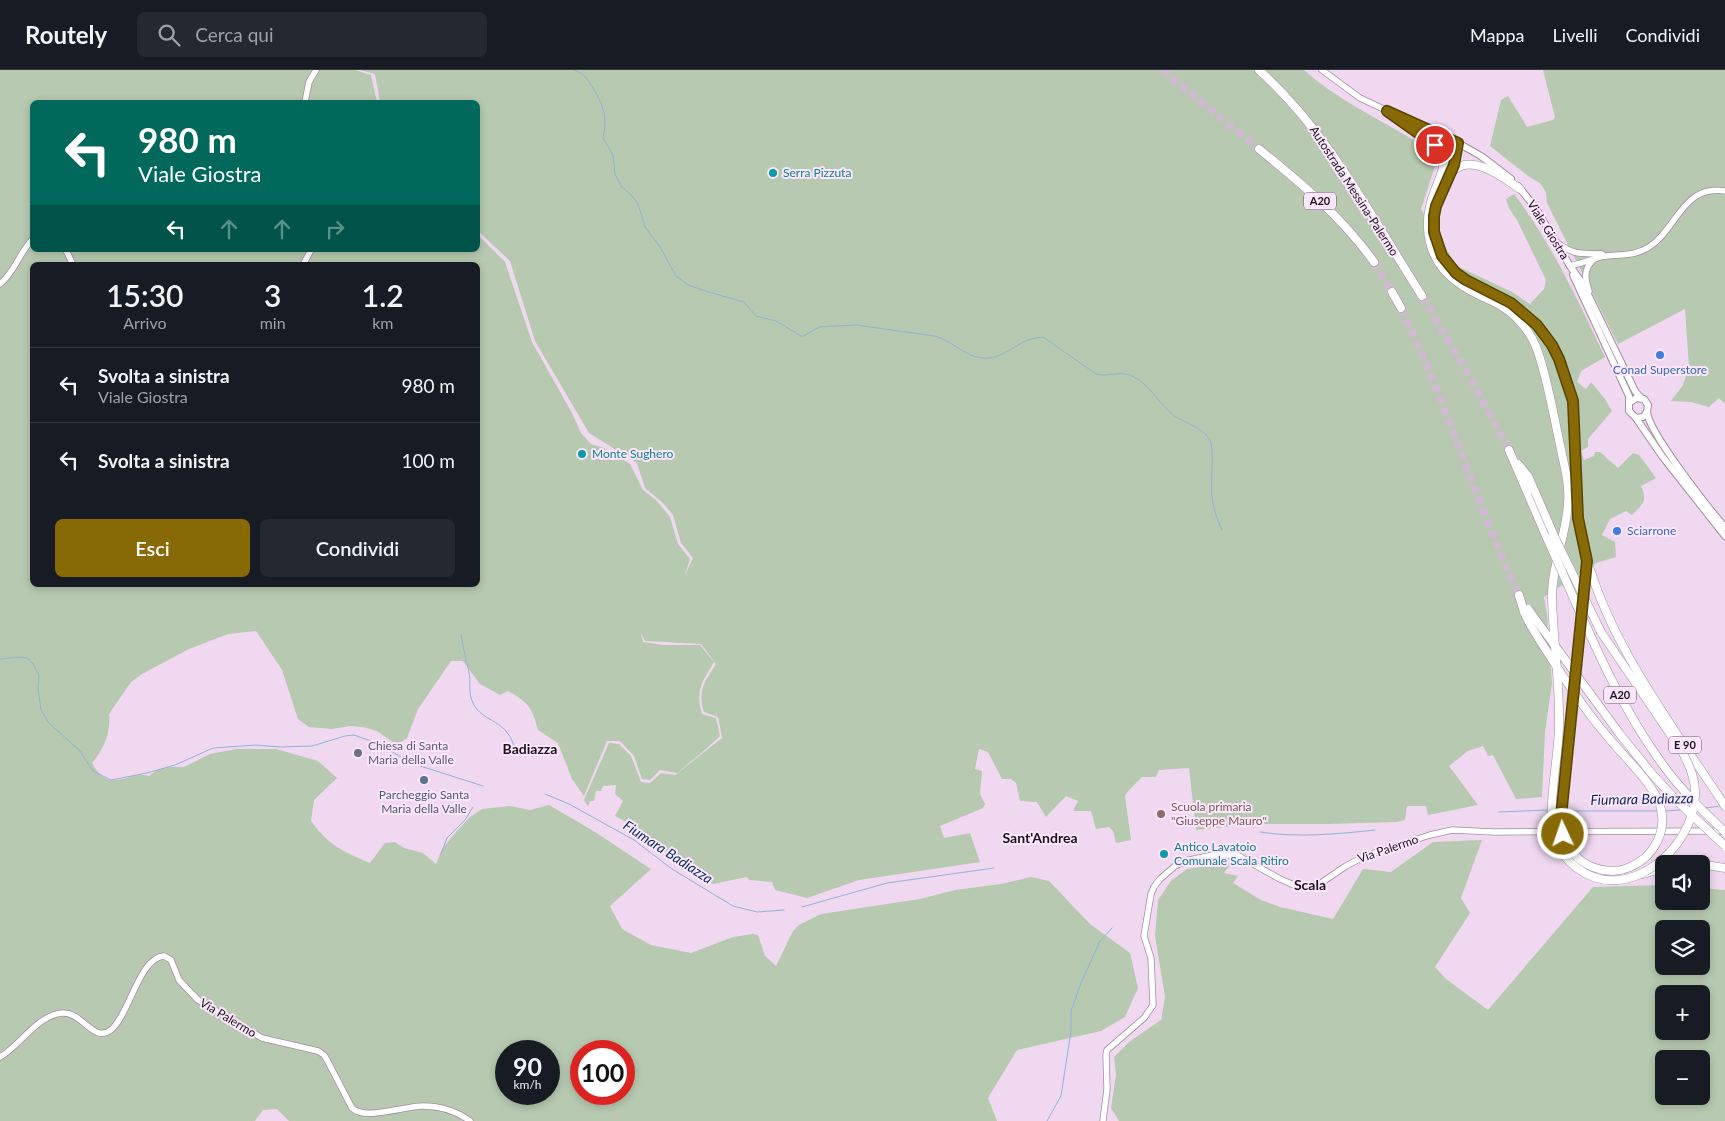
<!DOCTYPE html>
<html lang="it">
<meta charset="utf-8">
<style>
body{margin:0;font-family:Lato,sans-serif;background:#242831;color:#f1f3f6;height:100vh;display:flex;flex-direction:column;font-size:19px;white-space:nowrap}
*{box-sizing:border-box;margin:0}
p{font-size:16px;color:#9ea1a6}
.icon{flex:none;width:28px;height:28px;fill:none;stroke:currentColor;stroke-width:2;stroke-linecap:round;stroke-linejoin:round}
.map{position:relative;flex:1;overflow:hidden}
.panel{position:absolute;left:30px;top:192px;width:450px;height:325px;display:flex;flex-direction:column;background:#171b24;border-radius:8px;box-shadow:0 2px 8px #0003}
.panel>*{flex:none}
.banner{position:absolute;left:30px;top:30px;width:450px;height:152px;border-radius:8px;box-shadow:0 2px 8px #0003;background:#00695c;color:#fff;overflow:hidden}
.tools{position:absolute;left:1655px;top:785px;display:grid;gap:10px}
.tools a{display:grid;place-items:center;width:55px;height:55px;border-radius:8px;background:#171b24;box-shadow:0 2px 8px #0003;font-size:25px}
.speed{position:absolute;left:495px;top:970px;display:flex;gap:10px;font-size:25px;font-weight:700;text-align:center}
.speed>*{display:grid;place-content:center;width:65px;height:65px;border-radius:50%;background:#171b24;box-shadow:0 2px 8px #0003;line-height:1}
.speed small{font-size:12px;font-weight:400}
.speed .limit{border:8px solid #d22;background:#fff;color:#111}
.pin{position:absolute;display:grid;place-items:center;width:42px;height:42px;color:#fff;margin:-21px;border:2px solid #fff;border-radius:50%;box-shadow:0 1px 5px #0007}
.me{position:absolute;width:55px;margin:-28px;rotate:357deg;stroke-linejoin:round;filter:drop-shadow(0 0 4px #0008)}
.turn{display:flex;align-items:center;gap:18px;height:105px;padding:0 25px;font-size:22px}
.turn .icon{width:65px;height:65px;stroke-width:2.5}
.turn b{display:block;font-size:35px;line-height:42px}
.lanes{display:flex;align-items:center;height:48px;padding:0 25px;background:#0003;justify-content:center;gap:25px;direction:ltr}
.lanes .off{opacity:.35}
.eta{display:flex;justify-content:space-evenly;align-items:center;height:85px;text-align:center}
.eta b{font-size:30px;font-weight:600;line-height:35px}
.primary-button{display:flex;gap:10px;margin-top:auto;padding:10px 25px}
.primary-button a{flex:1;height:58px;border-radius:8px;background:#876905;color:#fff;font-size:20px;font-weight:600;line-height:58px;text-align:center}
.primary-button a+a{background:#242831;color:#f1f3f6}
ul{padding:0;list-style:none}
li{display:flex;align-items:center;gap:15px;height:75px;padding:0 25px;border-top:1px solid #363941}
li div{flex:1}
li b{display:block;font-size:19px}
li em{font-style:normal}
header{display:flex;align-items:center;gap:30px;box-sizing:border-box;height:70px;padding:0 25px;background:#171b24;border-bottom:1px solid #363941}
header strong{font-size:24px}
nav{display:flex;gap:28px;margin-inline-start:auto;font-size:18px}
.search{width:350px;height:45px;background:#242831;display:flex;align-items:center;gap:12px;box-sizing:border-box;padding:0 18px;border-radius:8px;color:#9ea1a6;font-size:19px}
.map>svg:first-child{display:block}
.green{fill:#b7c9b0;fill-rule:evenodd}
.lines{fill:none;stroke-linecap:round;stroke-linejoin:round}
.stream{stroke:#94b1d7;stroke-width:1}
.highway-tunnel{stroke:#cfbad0;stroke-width:8;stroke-dasharray:8 4;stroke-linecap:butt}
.secondary-casing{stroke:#a28da3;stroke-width:7}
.primary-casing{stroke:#a28da3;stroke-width:8}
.highway-casing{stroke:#a28da3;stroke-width:9}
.secondary{stroke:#fff;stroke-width:5.5}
.primary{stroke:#fff;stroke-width:6}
.highway{stroke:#fff;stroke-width:8}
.highway-bridge-casing{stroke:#a28da3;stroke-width:9;stroke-linecap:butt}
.highway-bridge{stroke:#fff;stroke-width:8}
.route-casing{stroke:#584403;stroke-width:12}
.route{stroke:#876905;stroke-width:9}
.culture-dot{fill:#0f9aa8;stroke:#fce5fd;stroke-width:2}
.shop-dot{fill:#3f7fe0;stroke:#fce5fd;stroke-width:2}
.worship-dot{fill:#6b7280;stroke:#fce5fd;stroke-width:2}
.service-dot{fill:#5c6f8a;stroke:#fce5fd;stroke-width:2}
.education-dot{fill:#8d6e63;stroke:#fce5fd;stroke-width:2}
.labels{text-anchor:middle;stroke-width:4;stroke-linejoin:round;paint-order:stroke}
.shield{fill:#fce5fd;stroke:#5e525f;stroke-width:1}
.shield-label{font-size:11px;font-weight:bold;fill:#1b131b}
.culture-label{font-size:12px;fill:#0d838f;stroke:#fce5fd;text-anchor:start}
.street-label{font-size:12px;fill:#1b131b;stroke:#fce5fd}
.shop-label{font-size:12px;fill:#366cbe;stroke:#fce5fd}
.worship-label{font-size:12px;fill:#5b616d;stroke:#fce5fd;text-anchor:start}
.service-label{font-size:12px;fill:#4e5e75;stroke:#fce5fd}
.education-label{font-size:12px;fill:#785e54;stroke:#fce5fd;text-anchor:start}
.neighbourhood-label{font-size:14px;font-weight:bold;fill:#1b131b;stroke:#fce5fd}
.water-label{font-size:14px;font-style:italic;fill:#062f5d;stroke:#fce5fd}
</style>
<header>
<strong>Routely</strong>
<div class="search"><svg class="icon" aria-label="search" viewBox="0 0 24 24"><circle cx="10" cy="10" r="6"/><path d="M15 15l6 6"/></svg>Cerca qui</div>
<nav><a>Mappa</a><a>Livelli</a><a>Condividi</a></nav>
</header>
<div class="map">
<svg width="1725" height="1051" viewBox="0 0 1725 1051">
<rect width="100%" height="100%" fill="#efd8f0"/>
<g class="green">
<path d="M0,0H355L371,5L377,32H32V180H478V165L505,192L532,272L572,343L581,363L591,374L604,378L630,394L643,420L656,430L670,447L678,474L690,489L685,505L693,488L681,473L673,445L663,433L645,418L637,393L589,363L535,271L510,191L478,161V32H380L375,4L360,0H1304C1342,34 1389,53 1431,81L1437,90L1421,139L1457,196L1512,222L1530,234L1544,219L1546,210L1517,150L1509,138L1506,129L1514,124C1552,174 1578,231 1605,287L1581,301L1577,312L1586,319L1591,312L1605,329L1612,341L1588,369V377L1581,381L1584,390L1594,386L1595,382H1600L1618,398L1633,383L1639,385L1656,408L1641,416C1648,431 1643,434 1632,445L1626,441L1610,449L1602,465L1615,472L1616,487L1596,493L1544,527L1547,545L1552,613L1545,662L1542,727L1516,729L1493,685L1488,686L1483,676L1468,681L1449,696L1478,735L1428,745L1426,736H1407L1405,750L1397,752L1327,754H1251L1196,760L1189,698L1159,700L1156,707H1142L1128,721L1125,726L1131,770L1116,773L1113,761L1109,757L1096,759L1091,741H1073L1078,731L1066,726L1046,747L1037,732L1020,731L1016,713L1011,709H1002L988,682L979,679L975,699L982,701L980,724L985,734L983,738L940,756L944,768L970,763L980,792L859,810L807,828L775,820L772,812L749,810L747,807L713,814L678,792L639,759L615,746L623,731L615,724L616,715L603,716L601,721H596L594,731H590L588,736L584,730L609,673L619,674L631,686L641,712L650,713L661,703L675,705L722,668L718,647L704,642C697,620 705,612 716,594L701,574L645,571L641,564L643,572L663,575H700L714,592C702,612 695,621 702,644L716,648L720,666L706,679L677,703L660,700L650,710L642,709L634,686L620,671H607L584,726L572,709L558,673L538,660C532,637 529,633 508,621L500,625L480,614L463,591H451L418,639L407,668L397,675L377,661L363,657L350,656L332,659L309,657L298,649L282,600L256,561L228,564L189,579L142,604L131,612L109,644C111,662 104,679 92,693C109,726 129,700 149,706L157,700L169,697H184L210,684L237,679H276L318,691L337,708L314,730L311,751C328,775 344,782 370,793L385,773L395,772L404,778L423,783L436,794L442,779L456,762L469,748L482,739L510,736L530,740L549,735L595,762L651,799L610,836L622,859L651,875L691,883L733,867L753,864L758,865L765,886L776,896L793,861L799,855L821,844L920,829L955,820L1001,814L1031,807L1049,811L1090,854L1130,883L1138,918L1125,947L1101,961L1017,980L988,1028L997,1051H289L277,1039L263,1040L255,1051H0ZM32,195H478V515H32ZM506,981H549V1024H506ZM581,981H624V1024H581Z"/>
<path d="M1543,0H1725V334L1719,328L1709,337L1691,332L1671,331L1683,315L1689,297L1685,239L1618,274L1547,133L1546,122L1541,114L1528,106L1490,76L1501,30L1508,26L1527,57L1553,50L1555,47Z"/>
<path d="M1482,770L1461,828L1470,843L1435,897L1446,909L1488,940L1593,817L1664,815V831H1701V818L1725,820V1051H1119L1111,1038L1116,1005L1114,987L1129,972L1161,950L1165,927L1155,866L1158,830L1171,811L1187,799L1232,792L1224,803L1238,806L1233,813L1261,830L1280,837L1333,849L1363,799L1391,802L1433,772ZM1664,859H1701V896H1664ZM1664,924H1701V961H1664ZM1664,989H1701V1026H1664Z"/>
</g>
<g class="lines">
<g class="stream">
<path d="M574,0C583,3 587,8 591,15C603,33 608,47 603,68L613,85L615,104L621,116L631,125L638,134L645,157L660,177L676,206L688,215L705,221L744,232L756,246L776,251L801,266H804L819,257L856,255L935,266C949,270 960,281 973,286C997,294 1009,278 1028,270C1033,268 1038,268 1043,267L1096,304C1107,307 1119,301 1130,305C1150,313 1158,334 1175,346C1186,354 1207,359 1211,373C1213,383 1212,391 1212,400C1211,426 1211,436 1222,460"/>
<path d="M461,564C463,577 466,589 469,602C471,612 468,624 473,633C483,654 509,648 515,681"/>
<path d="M0,589L20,587L27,588L33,594L39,605L38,619L41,640L49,653L80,681L93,701L111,710L147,703L175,695L213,678L256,675L280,677L312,676L345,666L354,665L379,674L411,693L483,716"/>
<path d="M545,724L569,734L634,770L672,799L733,836L757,842L784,840"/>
<path d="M1705,738L1721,736"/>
<path d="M1565,741H1658"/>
<path d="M1665,741L1681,740"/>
<path d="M1499,742L1549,740"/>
<path d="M1260,762C1297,768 1338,764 1375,760"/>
<path d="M441,784L447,768L465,750L473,737"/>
<path d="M802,837L887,813L994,798"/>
<path d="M1047,1051L1061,1026L1071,961V941L1081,913L1100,871L1112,858"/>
</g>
<g class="highway-tunnel">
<path d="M1162,0L1259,79"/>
<path d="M1374,192L1392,222"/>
<path d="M1422,226L1468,304L1509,380"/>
<path d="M1401,238C1446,331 1475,431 1519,525"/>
</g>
<g class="secondary-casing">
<g id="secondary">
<path d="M1322,0L1360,28L1390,42"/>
<path d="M305,32L309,12L316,0"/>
<path d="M1398,46L1458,73"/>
<path d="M1556,172C1576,186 1579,183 1602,184"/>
<path d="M66,180L73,195"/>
<path d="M303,195L311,180"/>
<path d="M1570,196C1580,194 1590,190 1600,187C1616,184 1634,187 1649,177C1677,159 1683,114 1725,121"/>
<path d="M0,214C15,202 19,183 32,170"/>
<path d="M1589,221C1585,209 1583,200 1593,190"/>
<path d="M0,987C21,975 36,946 62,943C82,941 94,975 112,959C129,944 140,887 164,886L171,890L179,910L198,930L262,968L318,981L324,985L327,990L352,1038C365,1051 404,1036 423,1036C441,1036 455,1040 470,1051"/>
<path d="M1103,1051L1107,1019L1106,985L1107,980L1144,948L1153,935L1151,888L1144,866L1151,824L1154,817L1160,809L1175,796L1185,791L1213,785H1237L1280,809L1294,815L1310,816L1321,813L1346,796L1365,786L1430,765L1452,760L1494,762L1725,761"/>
</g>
</g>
<g class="primary-casing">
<g id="primary">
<path d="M1458,73L1481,86L1511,109"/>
<path d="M1518,116L1535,137L1570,196L1583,214L1635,321L1641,328"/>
<path d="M1573,205L1629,326V341L1636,348L1643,347L1647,342L1648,335L1644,329L1636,328L1629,333"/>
<path d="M1647,342C1649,363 1709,439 1725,457"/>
<path d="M1636,348L1662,386L1725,466"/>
</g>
</g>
<g class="highway-casing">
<g id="highway">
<path d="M1259,0C1329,63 1372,148 1422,226"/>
<path d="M1387,41L1435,75L1441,84L1443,96"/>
<path d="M1458,73C1457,81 1456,89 1453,96C1442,127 1427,141 1438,176C1449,209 1484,218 1511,234C1530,244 1546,263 1556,281C1587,340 1568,410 1583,474C1605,569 1672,655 1725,736"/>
<path d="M1458,73C1445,86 1442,104 1435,120C1421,155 1427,192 1460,214C1470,222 1482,226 1494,232C1515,242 1532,262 1539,285C1548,313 1553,342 1559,370C1563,391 1570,413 1568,434C1566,466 1552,495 1552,527"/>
<path d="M1259,79C1301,113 1342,147 1374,192"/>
<path d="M1452,102C1471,82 1502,107 1520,119"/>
<path d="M1392,222L1401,238"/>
<path d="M1509,380L1547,468"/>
<path d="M1518,394L1528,406L1535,422"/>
<path d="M1519,525L1524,542"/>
<path d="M1601,562L1683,683"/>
<path d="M1701,794L1725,798"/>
<path d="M1643,804L1664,798"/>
</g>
</g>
<use href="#secondary" class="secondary"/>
<use href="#primary" class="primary"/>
<use href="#highway" class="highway"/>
<g class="highway-bridge-casing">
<g id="highway-bridge">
<path d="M1535,422L1555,468L1601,562"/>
<path d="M1547,468C1582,545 1613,627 1663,695C1681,720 1703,741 1725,762"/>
<path d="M1552,527C1553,570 1560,613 1559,656C1559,688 1545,743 1556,772C1560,783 1568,791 1577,798C1627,836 1693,779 1695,726C1696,710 1690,697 1683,683"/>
<path d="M1528,539L1619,663L1652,704L1676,730L1725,776"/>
<path d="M1524,542C1532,561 1544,576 1555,594C1571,619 1588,644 1608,667C1623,686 1653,713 1660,735C1668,761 1654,787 1630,797C1615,804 1597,801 1583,792C1571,784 1562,769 1561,754C1560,744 1562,734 1563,724C1565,705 1567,687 1569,668C1576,609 1582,550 1587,491"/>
</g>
</g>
<use href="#highway-bridge" class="highway-bridge"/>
</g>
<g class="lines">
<g class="route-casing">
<path id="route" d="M1435,75L1387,41L1458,73L1454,95L1436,136L1434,146V162L1442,186L1456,203L1466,210L1511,233L1537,255L1552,275L1559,289L1573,331L1578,448L1587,491L1561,747L1563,764"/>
</g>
<use href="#route" class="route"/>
</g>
<g class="culture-dot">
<circle cx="773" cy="103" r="5"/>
<circle cx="582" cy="384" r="5"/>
<circle cx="1164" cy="784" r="5"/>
</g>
<g class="shop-dot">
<circle cx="1660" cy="285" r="5"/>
<circle cx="1617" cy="461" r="5"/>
</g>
<circle class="worship-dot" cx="358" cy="683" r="5"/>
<circle class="service-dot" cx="424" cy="710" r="5"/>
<circle class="education-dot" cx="1161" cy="744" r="5"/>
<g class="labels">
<g class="shield">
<rect x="1304" y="122.5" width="32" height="17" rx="4"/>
<rect x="1604" y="616.5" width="32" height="17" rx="4"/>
<rect x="1669" y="666.5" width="32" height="17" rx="4"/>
</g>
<g class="shield-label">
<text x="1320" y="135">A20</text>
<text x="1620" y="629">A20</text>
<text x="1685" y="679">E 90</text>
</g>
<g class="culture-label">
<text x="783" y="107">Serra Pizzuta</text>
<text x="592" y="388">Monte Sughero</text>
<text x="1174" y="781">Antico Lavatoio<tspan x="1174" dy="14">Comunale Scala Ritiro</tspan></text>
</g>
<g class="street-label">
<text transform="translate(1354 121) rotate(57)" y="4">Autostrada Messina-Palermo</text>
<text transform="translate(1548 160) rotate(58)" y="4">Viale Giostra</text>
<text transform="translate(1388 779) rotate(-19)" y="4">Via Palermo</text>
<text transform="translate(228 948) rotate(31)" y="4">Via Palermo</text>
</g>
<g class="shop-label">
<text x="1660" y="304">Conad Superstore</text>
<text x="1627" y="465" text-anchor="start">Sciarrone</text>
</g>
<g class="worship-label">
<text x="368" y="680">Chiesa di Santa<tspan x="368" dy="14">Maria della Valle</tspan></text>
</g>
<g class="service-label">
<text x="424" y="729">Parcheggio Santa<tspan x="424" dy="14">Maria della Valle</tspan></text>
</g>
<g class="education-label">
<text x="1171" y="741">Scuola primaria<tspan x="1171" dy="14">"Giuseppe Mauro"</tspan></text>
</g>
<g class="neighbourhood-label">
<text x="530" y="684">Badiazza</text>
<text x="1040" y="773">Sant'Andrea</text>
<text x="1310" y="820">Scala</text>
</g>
<g class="water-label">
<text transform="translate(1642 729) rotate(-1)" y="5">Fiumara Badiazza</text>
<text transform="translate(668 782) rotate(33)" y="5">Fiumara Badiazza</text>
</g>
</g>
</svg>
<div class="tools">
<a><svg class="icon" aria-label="sound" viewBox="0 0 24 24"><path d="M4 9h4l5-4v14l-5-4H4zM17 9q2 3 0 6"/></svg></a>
<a><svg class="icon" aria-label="layers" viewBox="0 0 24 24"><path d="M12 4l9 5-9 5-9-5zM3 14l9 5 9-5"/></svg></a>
<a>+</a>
<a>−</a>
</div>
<div class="speed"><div>90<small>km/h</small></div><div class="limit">100</div></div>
<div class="pin" style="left:1435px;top:75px;background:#d93025"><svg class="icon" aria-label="arrive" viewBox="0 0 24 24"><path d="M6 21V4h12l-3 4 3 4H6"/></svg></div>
<svg class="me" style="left:1563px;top:764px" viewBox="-20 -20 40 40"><circle r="17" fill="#876905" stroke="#fff" stroke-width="3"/><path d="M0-11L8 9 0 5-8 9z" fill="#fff"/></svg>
<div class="banner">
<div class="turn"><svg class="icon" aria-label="left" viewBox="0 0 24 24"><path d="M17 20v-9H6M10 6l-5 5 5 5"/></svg><div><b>980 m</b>Viale Giostra</div></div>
<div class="lanes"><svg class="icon" aria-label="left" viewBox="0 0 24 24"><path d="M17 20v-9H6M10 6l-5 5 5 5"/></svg><svg class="icon off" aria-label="ahead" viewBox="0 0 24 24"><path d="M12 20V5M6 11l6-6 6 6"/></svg><svg class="icon off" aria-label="ahead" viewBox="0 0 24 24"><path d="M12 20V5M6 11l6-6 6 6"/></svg><svg class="icon off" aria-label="right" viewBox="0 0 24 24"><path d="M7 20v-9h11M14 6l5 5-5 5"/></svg></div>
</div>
<section class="panel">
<div class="eta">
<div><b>15:30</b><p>Arrivo</p></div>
<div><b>3</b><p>min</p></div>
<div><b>1.2</b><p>km</p></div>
</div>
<ul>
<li><svg class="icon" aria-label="left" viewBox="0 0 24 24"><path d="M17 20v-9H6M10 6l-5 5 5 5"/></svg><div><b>Svolta a sinistra</b><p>Viale Giostra</p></div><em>980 m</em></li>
<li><svg class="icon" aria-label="left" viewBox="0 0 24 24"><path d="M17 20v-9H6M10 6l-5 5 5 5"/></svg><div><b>Svolta a sinistra</b></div><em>100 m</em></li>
</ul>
<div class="primary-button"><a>Esci</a><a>Condividi</a></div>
</section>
</div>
